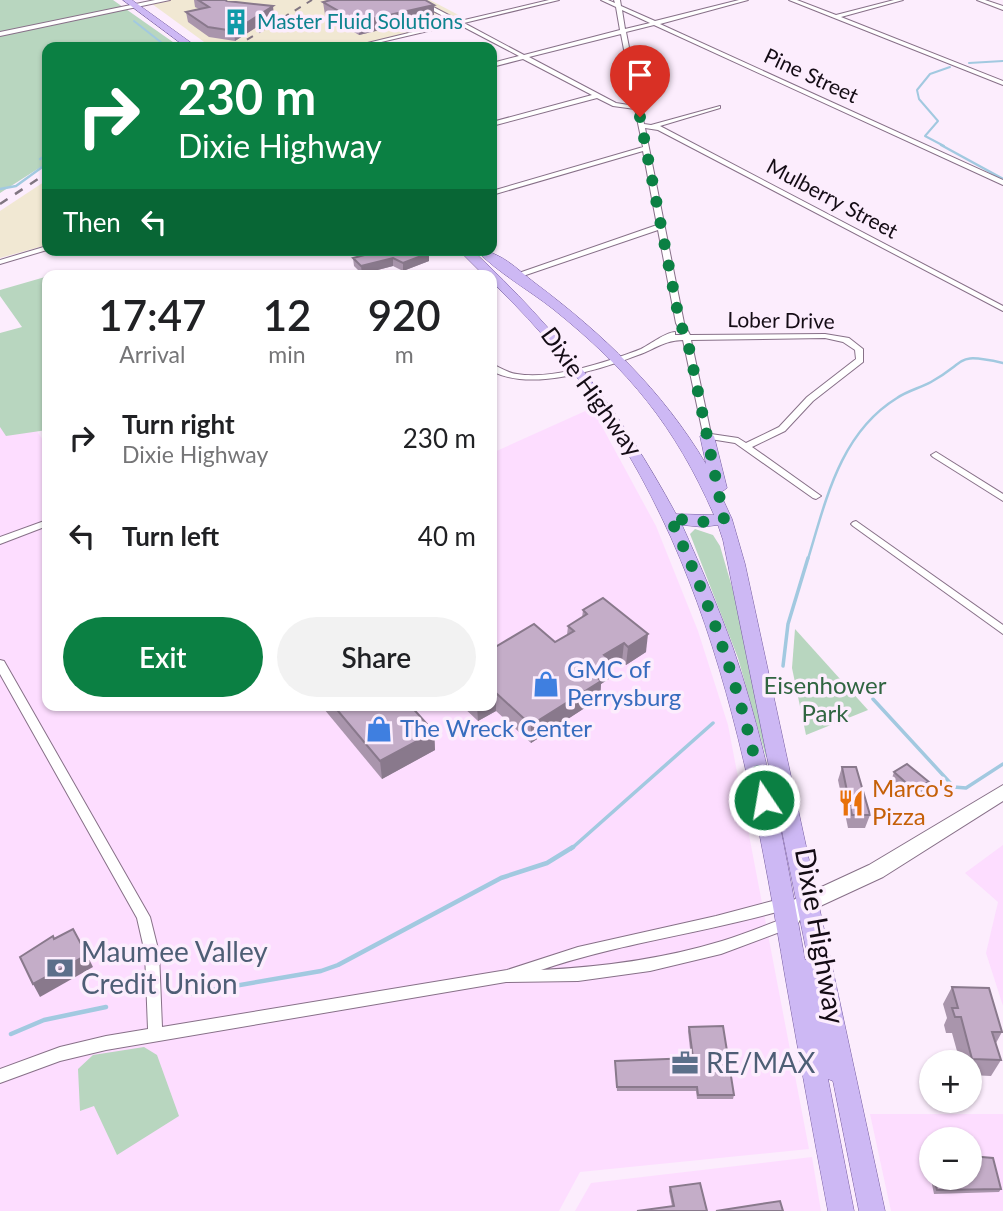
<!DOCTYPE html>
<meta charset="utf-8">
<style>
body{margin:0;font-family:Lato,sans-serif;background:#f2f2f2;color:#202124;height:100vh;display:flex;flex-direction:column;font-size:26px;white-space:nowrap}
*{box-sizing:border-box;margin:0}
p{font-size:23px;color:#757577}
.icon{flex:none;width:38px;height:38px;fill:none;stroke:currentColor;stroke-width:2;stroke-linecap:round;stroke-linejoin:round}
.map{position:relative;flex:1;overflow:hidden}
.drawer{position:absolute;left:42px;top:270px;width:455px;height:441px;display:flex;flex-direction:column;background:#fff;border-radius:14px;box-shadow:0 2px 5px #0004}
.drawer>*{flex:none}
.banner{position:absolute;left:42px;top:42px;width:455px;height:214px;border-radius:14px;box-shadow:0 2px 5px #0004;background:#0b8043;color:#fff;overflow:hidden}
.fabs{position:absolute;left:919px;top:1050px;display:grid;gap:14px}
.fabs a{display:grid;place-items:center;width:63px;height:63px;border-radius:50%;background:#fff;box-shadow:0 2px 5px #0004;font-size:35px}
.pin{position:absolute;display:grid;place-items:center;width:60px;height:60px;color:#fff;margin:-72px -30px;border-radius:50% 50% 50% 0;rotate:-45deg;box-shadow:0 0 7px #0007}
.pin .icon{rotate:45deg}
.me{position:absolute;width:77px;margin:-38px;rotate:348deg;stroke-linejoin:round;filter:drop-shadow(0 0 5px #0008)}
.turn{display:flex;align-items:center;gap:24px;height:147px;padding:0 21px;font-size:32px}
.turn .icon{width:91px;height:91px;stroke-width:2.5}
.turn b{display:block;font-size:49px;line-height:60px}
.then{display:flex;align-items:center;height:66px;padding:0 21px;background:#0003;gap:14px;font-size:26px}
.eta{display:flex;justify-content:space-evenly;align-items:center;height:119px;text-align:center}
.eta b{font-size:42px;font-weight:600;line-height:49px}
.button{display:flex;gap:14px;margin-top:auto;padding:14px 21px}
.button a{flex:1;height:80px;border-radius:42px;background:#0b8043;color:#fff;font-size:28px;font-weight:600;line-height:80px;text-align:center}
.button a+a{background:#f2f2f2;color:#202124}
ul{padding:0;list-style:none}
li{display:flex;align-items:center;gap:21px;height:98px;padding:0 21px}
li div{flex:1}
li b{display:block;font-size:26px}
li em{font-style:normal}
.map>svg:first-child{display:block}
.built{fill:#fdddff;fill-rule:evenodd}
.industrial{fill:#f1e8d3}
.green{fill:#b8d6bf}
.lines{fill:none;stroke-linecap:round;stroke-linejoin:round}
.stream-far3{stroke:#a2c9e0;stroke-width:2}
.stream-far2{stroke:#a2c9e0;stroke-width:2.5}
.stream-far1{stroke:#a2c9e0;stroke-width:3.5}
.stream{stroke:#a2c9e0;stroke-width:4.5}
.street-casing{stroke:#877088;stroke-width:2}
.secondary-casing{stroke:#877088;stroke-width:2}
.primary-casing{stroke:#765da1;stroke-width:1}
.street{fill:#fff;fill-rule:evenodd}
.secondary{fill:#fff;fill-rule:evenodd}
.primary{fill:#cdb8f4;fill-rule:evenodd}
.rail-far1{stroke:#807581;stroke-width:2;stroke-dasharray:7 7;stroke-linecap:butt}
.rail{stroke:#807581;stroke-width:2.5;stroke-dasharray:9 9;stroke-linecap:butt}
.wall{fill:#a995ac}
.shaded-wall{fill:#89798c}
.building{fill:#c4adc8;stroke:#89798c;stroke-width:2}
.route{stroke:#0b8043;stroke-width:12;stroke-dasharray:0 21.6}
.labels{text-anchor:middle;stroke-width:7;stroke-linejoin:round;paint-order:stroke}
.far-culture-label{font-size:21px;fill:#0d838f;stroke:#fcedfd;text-anchor:start}
.far-street-label{font-size:21px;fill:#140c15;stroke:#fcedfd}
.street-label{font-size:24px;fill:#140c15;stroke:#fcedfd}
.shop-label{font-size:24px;fill:#366cbe;stroke:#fcedfd;text-anchor:start}
.park-label{font-size:24px;fill:#306541;stroke:#fcedfd}
.food-label{font-size:24px;fill:#c56008;stroke:#fcedfd;text-anchor:start}
.near-street-label{font-size:28px;fill:#140c15;stroke:#fcedfd}
.near-service-label{font-size:28px;fill:#4e5e75;stroke:#fcedfd;text-anchor:start}
</style>
<div class="map">
<svg width="1003" height="1211" viewBox="0 0 1003 1211">
<rect width="100%" height="100%" fill="#fcedfd"/>
<g class="built">
<path d="M3,381L47,446V705H492V453L592,408L656,526L698,631L728,725L809,1149L580,1172L559,1211H0V382Z"/>
<path d="M1003,845V1006L986,953L998,902L965,873Z"/>
<path d="M870,1114H1003V1211H891ZM931,1139H970V1178H931Z"/>
<path d="M812,1157L821,1211H575L591,1183Z"/>
</g>
<g class="industrial">
<path d="M154,0H430L470,21L361,47H211L148,1Z"/>
<path d="M47,180V245L0,258V211Z"/>
</g>
<g class="green">
<path d="M0,0H113L180,47H47V163L0,193Z"/>
<path d="M45,277L47,430L6,436L0,427V333L22,327L0,296V290Z"/>
<path d="M695,529L713,535L720,546L739,611L769,757H766L738,658L690,534Z"/>
<path d="M795,629L868,710L806,735L792,668Z"/>
<path d="M144,1047L157,1055L179,1116L117,1155L94,1106L80,1111L78,1069L93,1055Z"/>
</g>
<g class="lines">
<g class="stream-far3">
<path d="M134,21L167,47"/>
<path d="M969,63L1003,61"/>
<path d="M944,146L925,136L938,121L919,99L917,90L930,74L950,67"/>
</g>
<g class="stream-far2">
<path d="M941,145L1003,179"/>
<path d="M40,159L47,155"/>
<path d="M0,189L16,186L45,165"/>
<path d="M808,559C826,500 840,433 897,398C907,391 920,388 931,382C969,361 954,352 1003,363"/>
</g>
<g class="stream-far1">
<path d="M783,666L788,624L808,558"/>
<path d="M873,699L954,787L966,788L1003,764"/>
<path d="M571,849L713,723"/>
</g>
<g class="stream">
<path d="M188,994L321,971L338,965L501,878L547,863L573,847"/>
<path d="M11,1034L44,1020L106,1007"/>
</g>
<g class="street-casing">
<g id="street">
<path d="M413,0H420L460,21L549,0H559L464,23L524,55L620,30L616,7L601,0H608L615,3L614,0H620L621,6L655,21L739,0H748L660,24L1003,180V185L654,25L626,32L644,124L651,125L720,106V108L660,126L1003,306V311L658,130L645,128L684,323L690,335L825,334L849,338L863,349V362L813,401L785,431L752,447L821,496L816,499L813,498L735,443L704,438L683,340C665,340 655,349 638,355C599,370 532,391 494,372L492,371V364C501,368 508,373 517,374C552,380 608,362 641,349C651,344 666,332 675,332V335H682L676,323L658,230L520,277L513,275L657,225L643,151L492,195V191L643,147L635,109L613,106L597,98L492,126V122L592,95L523,59L492,67V63L519,56L458,24L360,47H351L454,22ZM622,10L650,23L625,29ZM621,34L635,106L616,103L529,57ZM825,338L843,342L855,350L856,359L807,397L779,427L746,443L738,438L711,434L691,340Z"/>
<path d="M789,0H797L836,15L894,0H903L841,17L1003,81V85Z"/>
<path d="M977,0H985L1003,6V10Z"/>
<path d="M47,246V250L0,264V260Z"/>
<path d="M936,452L1003,494V501L933,457L931,455Z"/>
<path d="M47,520V526L0,544V537Z"/>
<path d="M856,521L1003,625V634L853,526L851,524L853,522Z"/>
<path d="M0,660L4,661L150,917L159,953L162,1027L507,970L578,947L716,916L784,898L789,900L791,904L789,908L784,910C704,933 620,943 541,970C602,967 663,959 722,941C745,934 766,925 788,917L793,919L795,923L793,927L721,954L650,971L578,981L506,982L106,1050L60,1061L0,1083V1069L60,1047L106,1036L148,1029L145,953L137,918L0,674Z"/>
</g>
</g>
<g class="secondary-casing">
<g id="secondary">
<path d="M155,0H170L0,36V32Z"/>
<path d="M1003,785V801L883,877L803,914L795,929L788,932L781,929L778,923L789,902L869,865Z"/>
</g>
</g>
<g class="primary-casing">
<g id="primary">
<path d="M123,0H132L197,47H186Z"/>
<path d="M459,250H472C559,331 619,409 676,514L714,515C675,426 629,370 553,309C529,290 498,273 476,250C499,250 517,269 535,283C603,334 662,390 706,464L700,436L707,432L714,436L727,488L720,493L732,519L745,564L885,1211H859L833,1081L828,1079L854,1211H828C813,1133 799,1055 785,976C741,714 693,474 492,282V275H484ZM682,525L702,527L718,525L723,540L808,959L805,960C786,855 768,749 733,648C718,606 700,565 682,525Z"/>
</g>
</g>
<use href="#street" class="street"/>
<use href="#secondary" class="secondary"/>
<use href="#primary" class="primary"/>
<path class="rail-far1" d="M235,47L312,0"/>
<path class="rail" d="M0,204L47,173"/>
</g>
<g class="wall">
<path d="M194,0H225L274,16L235,41L209,37L188,22L186,12L199,9L195,7Z"/>
<path d="M323,2L434,5V17L359,35L325,15Z"/>
<path d="M384,250L429,261L403,271L393,266L362,274L354,266L353,258Z"/>
<path d="M583,610L646,652L626,665L622,661L611,668L610,678L601,684L600,698L531,743L496,711L478,721L462,706V705H492V649L555,642L567,635L568,626L582,618Z"/>
<path d="M323,705H410L434,732L435,750L382,779L324,709Z"/>
<path d="M842,767L870,815L865,828H848L838,780Z"/>
<path d="M894,772L925,791L910,798L891,781Z"/>
<path d="M952,987L1002,1032L996,1043L1001,1060L991,1076L970,1075V1062H960L952,1033H946L944,1025L947,1018L943,1004Z"/>
<path d="M689,1027L734,1095L733,1099H697L696,1091H617L615,1061L691,1058L688,1031Z"/>
<path d="M930,1161H931V1178H970L1001,1189L999,1192L934,1194L928,1165Z"/>
<path d="M670,1187L707,1211L672,1206L669,1191Z"/>
</g>
<g class="shaded-wall">
<path d="M434,5V17L359,35L358,22Z"/>
<path d="M273,6L274,16L235,41L234,31Z"/>
<path d="M429,253V261L403,271V263Z"/>
<path d="M393,258V266L362,274L361,266Z"/>
<path d="M648,634L646,652L626,665L628,647Z"/>
<path d="M624,643L622,661L611,668L610,678L601,684L600,698L531,743V725L592,673L604,655Z"/>
<path d="M496,693V711L478,721L477,705H492V695Z"/>
<path d="M434,732L435,750L382,779L380,761Z"/>
<path d="M929,782L925,791L910,798L913,789Z"/>
<path d="M87,955L93,967L40,997L33,984Z"/>
</g>
<g class="building">
<path d="M198,0H225L227,1L273,6L234,31L208,27L186,12L209,7Z"/>
<path d="M331,0H425L434,5L358,22L323,2Z"/>
<path d="M384,250H426L429,253L403,263L393,258L361,266L353,258Z"/>
<path d="M603,598L648,634L628,647L624,643L604,655L611,661L592,673L601,681L531,725L496,693L492,695V649L534,624L555,642L574,631L568,626L587,614L583,610Z"/>
<path d="M333,705H410L434,732L380,761Z"/>
<path d="M907,764L929,782L913,789L894,772Z"/>
<path d="M842,767H856L870,815H852Z"/>
<path d="M73,929L87,955L33,984L20,957L53,936L54,939Z"/>
<path d="M952,987L989,988L1002,1032H992L1001,1060L972,1059L961,1017H955L952,1008H958Z"/>
<path d="M723,1026L734,1095H698L697,1087H617L615,1061L693,1058L689,1027Z"/>
<path d="M970,1156L993,1158L1001,1189L937,1190L934,1178H970Z"/>
<path d="M700,1183L707,1211H637L674,1206L670,1187Z"/>
<path d="M780,1201L783,1211H716Z"/>
</g>
<g class="lines">
<path class="route" d="M640,117L680,324L687,338L724,519L702,522L670,518C713,607 744,703 764,800"/>
</g>
<defs>
<g id="building-bare" transform="scale(2.1)"><path d="M-4-6H4V6H1V3H-1V6H-4ZM-2.5-4.3h1.7v1.8h-1.7ZM.8-4.3h1.7v1.8H.8ZM-2.5-1h1.7V.8h-1.7ZM.8-1h1.7V.8H.8Z" fill="#0f9aa8" stroke="#fcedfd" stroke-width="2.5" paint-order="stroke"/></g>
<g id="shop-bare" transform="scale(2.1)"><path d="M-5-2.5h2.3a2.7 3.5 0 0 1 5.4 0H5L5.5 6h-11ZM-1.5-2.5h3a1.5 2.3 0 0 0-3 0Z" fill="#3f7fe0" stroke="#fcedfd" stroke-width="2.5" paint-order="stroke"/></g>
<g id="restaurant-bare" transform="scale(2.1)"><path d="M-5-6h1v4h1v-4h1v4h1v-4h1v5L-1.5 .5V6h-2V.5L-5-1ZM5-6V6H3V1.5H1.5Q1.5-4 5-6Z" fill="#e8710a" stroke="#fcedfd" stroke-width="2.5" paint-order="stroke"/></g>
<g id="bank-bare" transform="scale(2.1)"><path d="M-6-4H6V4H-6ZM0-2.3a2.3 2.3 0 1 0 0 4.6a2.3 2.3 0 1 0 0-4.6Z" fill="#5c6f8a" stroke="#fcedfd" stroke-width="2.5" paint-order="stroke"/></g>
<g id="office-bare" transform="scale(2.1)"><path d="M-6-3h4V-5.5h4V-3h4V5H-6ZM-1-4.5V-3h2v-1.5ZM-6 0V1H6V0Z" fill="#5c6f8a" stroke="#fcedfd" stroke-width="2.5" paint-order="stroke"/></g>
</defs>
<g fill-rule="evenodd">
<use href="#building-bare" x="236" y="22"/>
<use href="#shop-bare" x="546" y="684"/>
<use href="#shop-bare" x="379" y="729"/>
<use href="#restaurant-bare" x="851" y="803"/>
<use href="#bank-bare" x="60" y="968"/>
<use href="#office-bare" x="685" y="1063"/>
</g>
<g class="labels">
<g class="far-culture-label">
<text x="257" y="29">Master Fluid Solutions</text>
</g>
<g class="far-street-label">
<text transform="translate(811 76) rotate(25)" y="7">Pine Street</text>
<text transform="translate(832 199) rotate(28)" y="7">Mulberry Street</text>
<text transform="translate(781 321) rotate(1)" y="7">Lober Drive</text>
</g>
<g class="street-label">
<text transform="translate(591 392) rotate(54)" y="8">Dixie Highway</text>
</g>
<g class="shop-label">
<text x="567" y="678">GMC of<tspan x="567" dy="28">Perrysburg</tspan></text>
<text x="400" y="737">The Wreck Center</text>
</g>
<g class="park-label">
<text x="825" y="694">Eisenhower<tspan x="825" dy="28">Park</tspan></text>
</g>
<g class="food-label">
<text x="872" y="797">Marco's<tspan x="872" dy="28">Pizza</tspan></text>
</g>
<g class="near-street-label">
<text transform="translate(820 936) rotate(80)" y="10">Dixie Highway</text>
</g>
<g class="near-service-label">
<text x="81" y="962">Maumee Valley<tspan x="81" dy="32">Credit Union</tspan></text>
<text x="706" y="1073">RE/MAX</text>
</g>
</g>
</svg>
<div class="fabs">
<a>+</a>
<a>−</a>
</div>
<div class="pin" style="left:640px;top:117px;background:#d93025"><svg class="icon" aria-label="arrive" viewBox="0 0 24 24"><path d="M6 21V4h12l-3 4 3 4H6"/></svg></div>
<svg class="me" style="left:764px;top:800px" viewBox="-20 -20 40 40"><circle r="17" fill="#0b8043" stroke="#fff" stroke-width="3"/><path d="M0-11L8 9 0 5-8 9z" fill="#fff"/></svg>
<div class="banner">
<div class="turn"><svg class="icon" aria-label="right" viewBox="0 0 24 24"><path d="M7 20v-9h11M14 6l5 5-5 5"/></svg><div><b>230 m</b>Dixie Highway</div></div>
<div class="then">Then<svg class="icon" aria-label="left" viewBox="0 0 24 24"><path d="M17 20v-9H6M10 6l-5 5 5 5"/></svg></div>
</div>
<section class="drawer">
<div class="eta">
<div><b>17:47</b><p>Arrival</p></div>
<div><b>12</b><p>min</p></div>
<div><b>920</b><p>m</p></div>
</div>
<ul>
<li><svg class="icon" aria-label="right" viewBox="0 0 24 24"><path d="M7 20v-9h11M14 6l5 5-5 5"/></svg><div><b>Turn right</b><p>Dixie Highway</p></div><em>230 m</em></li>
<li><svg class="icon" aria-label="left" viewBox="0 0 24 24"><path d="M17 20v-9H6M10 6l-5 5 5 5"/></svg><div><b>Turn left</b></div><em>40 m</em></li>
</ul>
<div class="button"><a>Exit</a><a>Share</a></div>
</section>
</div>
